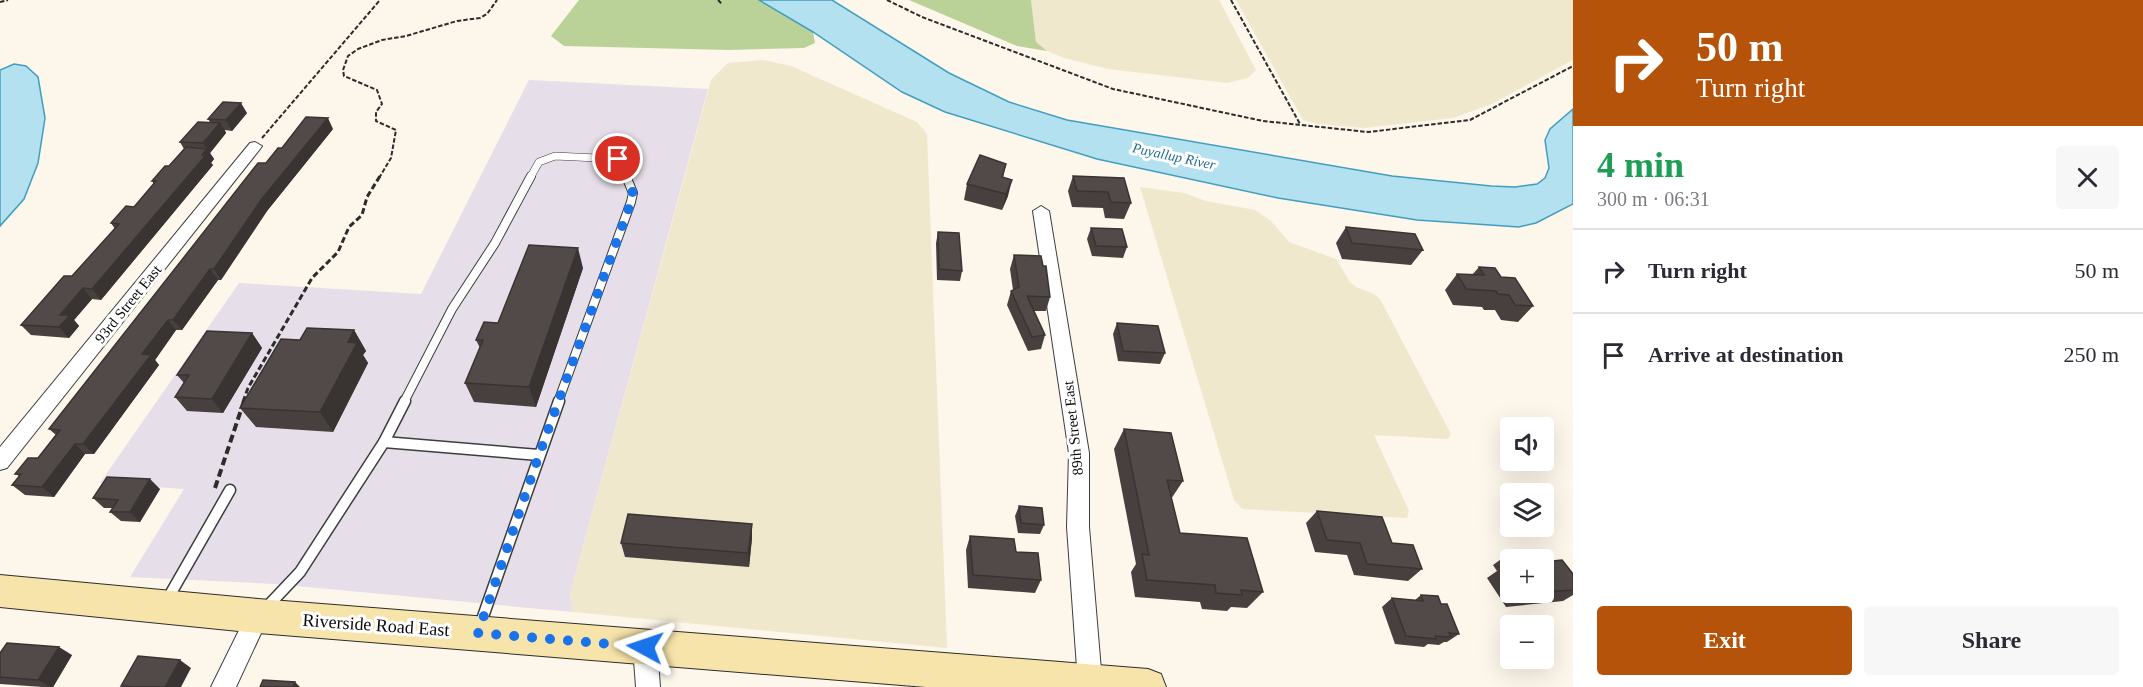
<!DOCTYPE html>
<meta charset="utf-8">
<style>
body{margin:0;font-family:Georgia,serif;background:#f7f7f7;color:#2b2b33;height:100vh;display:flex;flex-direction:column;font-size:22px;white-space:nowrap}
*{box-sizing:border-box;margin:0}
p{font-size:20px;color:#7c7c81}
.icon{flex:none;width:33px;height:33px;fill:none;stroke:currentColor;stroke-width:2;stroke-linecap:round;stroke-linejoin:round}
.map{position:relative;flex:1;overflow:hidden}
.panel{display:flex;flex-direction:column;background:#fff;width:570px}
.panel>*{flex:none}
.hud{background:#b45309;color:#fff;overflow:hidden}
.tools{position:absolute;left:1500px;top:417px;display:grid;gap:12px}
.tools a{display:grid;place-items:center;width:54px;height:54px;border-radius:6px;background:#fff;box-shadow:0 6px 24px #0002;font-size:30px}
.pin{position:absolute;display:grid;place-items:center;width:51px;height:51px;color:#fff;margin:-26px;border:3px solid #fff;border-radius:50%;box-shadow:0 2px 6px #0007}
.me{position:absolute;width:66px;margin:-33px;rotate:275deg;stroke-linejoin:round;filter:drop-shadow(0 0 4px #0008)}
.turn{display:flex;align-items:center;gap:21px;height:126px;padding:0 24px;font-size:27px}
.turn .icon{width:78px;height:78px;stroke-width:2.5}
.turn b{display:block;font-size:42px;line-height:51px}
.round{display:grid;place-items:center;flex:none;width:63px;height:63px;border-radius:6px;background:#f7f7f7}
.summary{display:flex;align-items:center;justify-content:space-between;height:102px;padding:0 24px}
h1{font-size:36px;font-weight:700;line-height:45px;color:#1e9e55}
.cta{display:flex;gap:12px;margin-top:auto;padding:12px 24px}
.cta a{flex:1;height:69px;border-radius:6px;background:#b45309;color:#fff;font-size:24px;font-weight:700;line-height:69px;text-align:center}
.cta a+a{background:#f7f7f7;color:#2b2b33}
ul{padding:0;list-style:none}
li{display:flex;align-items:center;gap:18px;height:84px;padding:0 24px;border-top:2px solid #e1e1e2}
li div{flex:1}
li b{display:block;font-size:22px}
li em{font-style:normal}
main{display:flex;flex:1;min-height:0}
.map>svg:first-child{display:block}
.industrial{fill:#e6dfe9}
.farmland{fill:#f0e8cd}
.forest{fill:#bad298}
.water{fill:#b3e1ef;stroke:#429ebf;stroke-width:1.5}
.lines{fill:none;stroke-linecap:round;stroke-linejoin:round}
.lane-far2-casing{stroke:#3d3d3d;stroke-width:8}
.lane-far1-casing{stroke:#3d3d3d;stroke-width:10}
.lane-casing{stroke:#3d3d3d;stroke-width:13}
.street-casing{stroke:#3d3d3d;stroke-width:2}
.secondary-casing{stroke:#2c2c2c;stroke-width:2}
.path-far2{stroke:#2c2c2c;stroke-width:2;stroke-dasharray:4.5 2;stroke-linecap:butt}
.path-far1{stroke:#2c2c2c;stroke-width:3;stroke-dasharray:6 3;stroke-linecap:butt}
.path{stroke:#2c2c2c;stroke-width:4;stroke-dasharray:8 4;stroke-linecap:butt}
.lane-far2{stroke:#fff;stroke-width:7}
.lane-far1{stroke:#fff;stroke-width:8}
.lane{stroke:#fff;stroke-width:10}
.street{fill:#fff;fill-rule:evenodd}
.secondary{fill:#f7e4ab;fill-rule:evenodd}
.wall{fill:#47403e}
.shaded-wall{fill:#393432}
.building{fill:#524a48;stroke:#393432;stroke-width:1.5}
.route{stroke:#1a73e8;stroke-width:10;stroke-dasharray:0 18}
.labels{text-anchor:middle;stroke-width:6;stroke-linejoin:round;paint-order:stroke}
.far-water-label{font-size:14px;font-style:italic;fill:#216d8e;stroke:#fff}
.street-label{font-size:15px;fill:#0a0a0a;stroke:#fff}
.near-street-label{font-size:18px;fill:#0a0a0a;stroke:#fff}
</style>
<main>
<div class="map">
<svg width="1573" height="687" viewBox="0 0 1573 687">
<rect width="100%" height="100%" fill="#fdf6ea"/>
<path class="industrial" d="M529,80L708,89L570,594L573,612L275,584L130,577L184,489L100,483L239,283L421,294Z"/>
<g class="farmland">
<path d="M1031,0H1219L1256,70L1248,78L1227,83L1108,69L1064,58L1047,51L1036,42Z"/>
<path d="M1236,0H1573V60L1492,104L1453,118L1364,128L1317,124L1303,120Z"/>
<path d="M763,60L791,66L917,122L927,134L947,648L573,612L570,594L711,80L728,63Z"/>
<path d="M1140,187L1184,193L1206,201L1255,210L1271,221L1289,242L1336,259L1350,282L1356,287L1374,294L1380,299L1451,434L1448,439L1374,435L1409,511L1407,518L1242,509L1234,500Z"/>
</g>
<g class="forest">
<path d="M579,0H759L813,32L815,43L804,48L729,50L564,46L551,36Z"/>
<path d="M909,0H1031L1036,42L1047,51L1017,46Z"/>
</g>
<g class="water">
<path d="M759,0H832L949,73L1009,102L1067,120L1392,176L1491,186L1515,187L1537,184L1545,178L1549,168L1545,140L1550,129L1573,109V204L1536,223L1519,227L1417,220L1278,198L1097,159L945,112L902,92L813,32Z"/>
<path d="M14,64L26,66L38,77L45,118L38,163L24,199L0,226V70Z"/>
</g>
<g class="lines">
<g class="lane-far2-casing">
<path id="lane-far2" d="M530,178L539,162L555,156L618,159L626,178"/>
</g>
<g class="lane-far1-casing">
<g id="lane-far1">
<path d="M404,402L452,309L495,243L531,176"/>
<path d="M558,402L631,202L633,193L626,176"/>
</g>
</g>
<g class="lane-casing">
<g id="lane">
<path d="M384,442L539,455"/>
<path d="M167,600L230,490"/>
<path d="M265,609L300,572L384,442L405,401"/>
<path d="M479,628L559,401"/>
</g>
</g>
<g class="street-casing">
<g id="street">
<path d="M255,142L262,146L260,149L7,468L0,470V447L250,143Z"/>
<path d="M1041,206L1049,211L1089,453V527L1102,682L1100,687H1080L1078,682L1067,527L1069,453L1033,211Z"/>
<path d="M258,605L266,608L269,616L236,687H211L250,608Z"/>
<path d="M645,635L653,639L657,647L660,687H636L633,647L637,639Z"/>
</g>
</g>
<g class="secondary-casing">
<path id="secondary" d="M0,575L258,599L1148,669L1161,674L1166,687H926L258,633L0,607Z"/>
</g>
<g class="path-far2">
<path d="M718,0L722,4"/>
<path d="M887,0L922,17L1113,89L1263,121L1368,132L1470,120L1573,66"/>
<path d="M1231,0L1300,124"/>
<path d="M0,2L8,0"/>
<path d="M262,138L380,0"/>
<path d="M379,178L391,158L396,130L376,121V112L382,104L377,90L344,76L343,70L348,56L358,49L382,40L406,36L457,21L480,18L487,14L497,0"/>
</g>
<path class="path-far1" d="M243,402L248,388L312,278L338,252L349,227L362,215L367,197L380,176"/>
<path class="path" d="M215,488L244,401"/>
<use href="#lane-far2" class="lane-far2"/>
<use href="#lane-far1" class="lane-far1"/>
<use href="#lane" class="lane"/>
<use href="#street" class="street"/>
<use href="#secondary" class="secondary"/>
</g>
<g class="wall">
<path d="M247,113L232,131L225,130L226,133L210,153L214,159L211,163L213,165L101,300L92,299L74,320L79,326L69,338L31,335L21,325L72,276L115,229L111,223L134,207L154,184L152,181L169,166L184,149L180,142L210,122L208,119Z"/>
<path d="M333,129L267,211L221,280H218L182,330H176L155,360L159,365L94,454H85L54,497L25,495L12,485L19,476L15,474L38,458L56,435L49,429L266,163L282,148Z"/>
<path d="M1006,164L1003,178L1008,196L1002,210L964,200L967,184Z"/>
<path d="M1073,176L1131,203L1124,219L1105,218L1103,208L1072,207L1068,191Z"/>
<path d="M1346,227L1423,250L1411,265L1342,259L1336,243Z"/>
<path d="M1091,228L1127,247L1123,258L1092,256L1087,239Z"/>
<path d="M938,232L962,271L960,281L937,280L936,243Z"/>
<path d="M1014,255L1043,266L1050,297L1046,311H1034L1045,335L1041,349L1028,351L1007,305L1011,291L1013,290L1010,269Z"/>
<path d="M1479,267L1501,277L1533,306L1518,322L1501,320L1495,310H1484L1482,307L1453,305L1445,290L1457,274L1472,275Z"/>
<path d="M583,268L536,407L474,402L465,383L480,348L476,340L498,323Z"/>
<path d="M1117,323L1165,353L1160,364L1118,361L1113,334Z"/>
<path d="M354,330L366,351L363,355L368,363L333,432L256,427L240,408Z"/>
<path d="M252,333L262,348L223,413L187,411L175,397L184,383L177,375Z"/>
<path d="M1124,429L1183,481L1171,499L1180,533L1263,592L1247,608L1231,607L1227,611L1202,609L1200,602L1135,597L1131,572L1136,564L1114,449Z"/>
<path d="M160,489L140,522L121,521L110,512L113,508H104L93,498Z"/>
<path d="M1019,506L1044,525L1040,534L1018,533L1015,516Z"/>
<path d="M1317,511L1392,543L1422,569L1408,581L1354,575L1347,555L1315,552L1306,523Z"/>
<path d="M970,536L1016,552L1041,580L1035,593L968,588L966,550Z"/>
<path d="M752,538L749,567L625,557L621,543Z"/>
<path d="M1511,552L1540,560H1510V592H1544L1573,574V595L1563,601L1506,607L1487,578L1497,571L1493,565Z"/>
<path d="M1421,595L1441,604L1459,634L1447,642H1444L1439,645L1428,644L1424,647L1395,644L1382,607L1392,598L1415,600Z"/>
<path d="M0,653L72,655L53,687H43L0,684Z"/>
</g>
<g class="shaded-wall">
<path d="M241,103L247,113L232,131L226,120Z"/>
<path d="M328,118L333,129L267,211L221,280L214,269L261,200Z"/>
<path d="M220,123L226,133L210,153L214,159L211,163L213,165L101,300L92,289L207,149L203,143Z"/>
<path d="M1012,180L1008,196L1002,210L1006,194Z"/>
<path d="M578,248L583,268L536,407L529,387Z"/>
<path d="M210,269L218,280L182,330L173,320Z"/>
<path d="M83,288L92,299L74,320L79,326L69,338L59,327L60,315Z"/>
<path d="M168,320L176,330L155,360L159,365L94,454L83,444L142,354Z"/>
<path d="M354,330L366,351L363,355L368,363L333,432L320,412L348,342Z"/>
<path d="M252,333L262,348L223,413L212,399Z"/>
<path d="M75,444L85,454L54,497L42,487Z"/>
<path d="M150,479L160,489L140,522L130,512Z"/>
<path d="M752,524V538L749,567L748,553Z"/>
<path d="M59,647L72,655L53,687H51L38,680Z"/>
<path d="M180,660L191,668L181,687H165Z"/>
<path d="M295,682L300,687H293Z"/>
</g>
<g class="building">
<path d="M223,102L241,103L226,120L208,119Z"/>
<path d="M306,117L328,118L261,200L214,269H210L173,320H168L142,354L151,355L83,444H75L42,487L12,485L21,474H15L28,458H38L60,430L49,429L258,163H266L278,148H282Z"/>
<path d="M198,122L220,123L203,143L180,142Z"/>
<path d="M186,147L207,149L202,155H206L92,289L83,288L60,315H70L59,327L21,325L64,276H72L119,224L111,223L126,206L134,207L156,181H152L165,166H169Z"/>
<path d="M980,155L1006,164L1002,177L1012,180L1006,194L967,184Z"/>
<path d="M1073,176L1124,178L1131,203L1111,202L1108,192L1077,191Z"/>
<path d="M1346,227L1415,234L1423,250L1352,243Z"/>
<path d="M1091,228L1122,229L1127,247L1096,246Z"/>
<path d="M938,232L959,233L962,271L939,269Z"/>
<path d="M529,245L578,248L529,387L465,383L483,340H476L484,322L498,323Z"/>
<path d="M1014,255L1041,256L1043,266H1046L1050,297L1027,296L1045,335L1032,337L1011,291L1019,287Z"/>
<path d="M1479,267L1495,268L1501,277L1515,278L1533,306L1515,305L1509,295L1498,294L1496,291L1466,289L1457,274L1484,275Z"/>
<path d="M1117,323L1158,326L1165,353L1123,351Z"/>
<path d="M307,328L354,330L348,342L357,343L320,412L240,408L281,339L300,340Z"/>
<path d="M207,331L252,333L212,399L175,397L189,375H177Z"/>
<path d="M1124,429L1171,433L1183,481L1167,480L1180,533L1247,538L1263,592L1241,590L1242,595L1216,593L1215,585L1147,580L1142,554L1149,555Z"/>
<path d="M107,477L150,479L130,512H110L118,500L93,498Z"/>
<path d="M1019,506L1042,508L1044,525L1021,523Z"/>
<path d="M1317,511L1382,517L1392,543L1413,545L1422,569L1367,564L1360,543L1327,540Z"/>
<path d="M628,514L752,524L748,553L621,543Z"/>
<path d="M970,536L1014,539L1016,552L1038,553L1041,580L973,575Z"/>
<path d="M1533,550L1540,560H1516L1511,552Z"/>
<path d="M1562,560L1573,574V590L1544,592V562Z"/>
<path d="M1505,565H1510V573Z"/>
<path d="M1524,592H1542L1525,594Z"/>
<path d="M1421,595L1438,596L1441,604H1447L1459,634L1449,633L1451,637L1435,636L1436,639L1406,636L1392,598L1423,601Z"/>
<path d="M7,643L59,647L38,680L0,677V653Z"/>
<path d="M138,656L180,660L165,687H135L121,686Z"/>
<path d="M263,680L295,682L293,687H260Z"/>
</g>
<g class="lines">
<path class="route" d="M618,159L633,193L631,202L539,455L478,633L645,647"/>
</g>
<g class="labels">
<g class="far-water-label">
<text transform="translate(1174 156) rotate(12)" y="5">Puyallup River</text>
</g>
<g class="street-label">
<text transform="translate(128 304) rotate(-51)" y="5">93rd Street East</text>
<text transform="translate(1073 428) rotate(-96)" y="5">89th Street East</text>
</g>
<g class="near-street-label">
<text transform="translate(376 625) rotate(4)" y="6">Riverside Road East</text>
</g>
</g>
</svg>
<div class="tools">
<a><svg class="icon" aria-label="sound" viewBox="0 0 24 24"><path d="M4 9h4l5-4v14l-5-4H4zM17 9q2 3 0 6"/></svg></a>
<a><svg class="icon" aria-label="layers" viewBox="0 0 24 24"><path d="M12 4l9 5-9 5-9-5zM3 14l9 5 9-5"/></svg></a>
<a>+</a>
<a>−</a>
</div>
<div class="pin" style="left:618px;top:159px;background:#d93025"><svg class="icon" aria-label="arrive" viewBox="0 0 24 24"><path d="M6 21V4h12l-3 4 3 4H6"/></svg></div>
<svg class="me" style="left:645px;top:647px" viewBox="-20 -20 40 40"><path d="M0-17L14 15 0 8-14 15z" fill="#1a73e8" stroke="#fff" stroke-width="4"/></svg>
</div>
<section class="panel">
<div class="hud">
<div class="turn"><svg class="icon" aria-label="right" viewBox="0 0 24 24"><path d="M7 20v-9h11M14 6l5 5-5 5"/></svg><div><b>50 m</b>Turn right</div></div>
</div>
<div class="summary"><div><h1>4 min</h1><p>300 m · 06:31</p></div><a class="round"><svg class="icon" aria-label="close" viewBox="0 0 24 24"><path d="M6 6l12 12M18 6L6 18"/></svg></a></div>
<ul>
<li><svg class="icon" aria-label="right" viewBox="0 0 24 24"><path d="M7 20v-9h11M14 6l5 5-5 5"/></svg><div><b>Turn right</b></div><em>50 m</em></li>
<li><svg class="icon" aria-label="arrive" viewBox="0 0 24 24"><path d="M6 21V4h12l-3 4 3 4H6"/></svg><div><b>Arrive at destination</b></div><em>250 m</em></li>
</ul>
<div class="cta"><a>Exit</a><a>Share</a></div>
</section>
</main>
